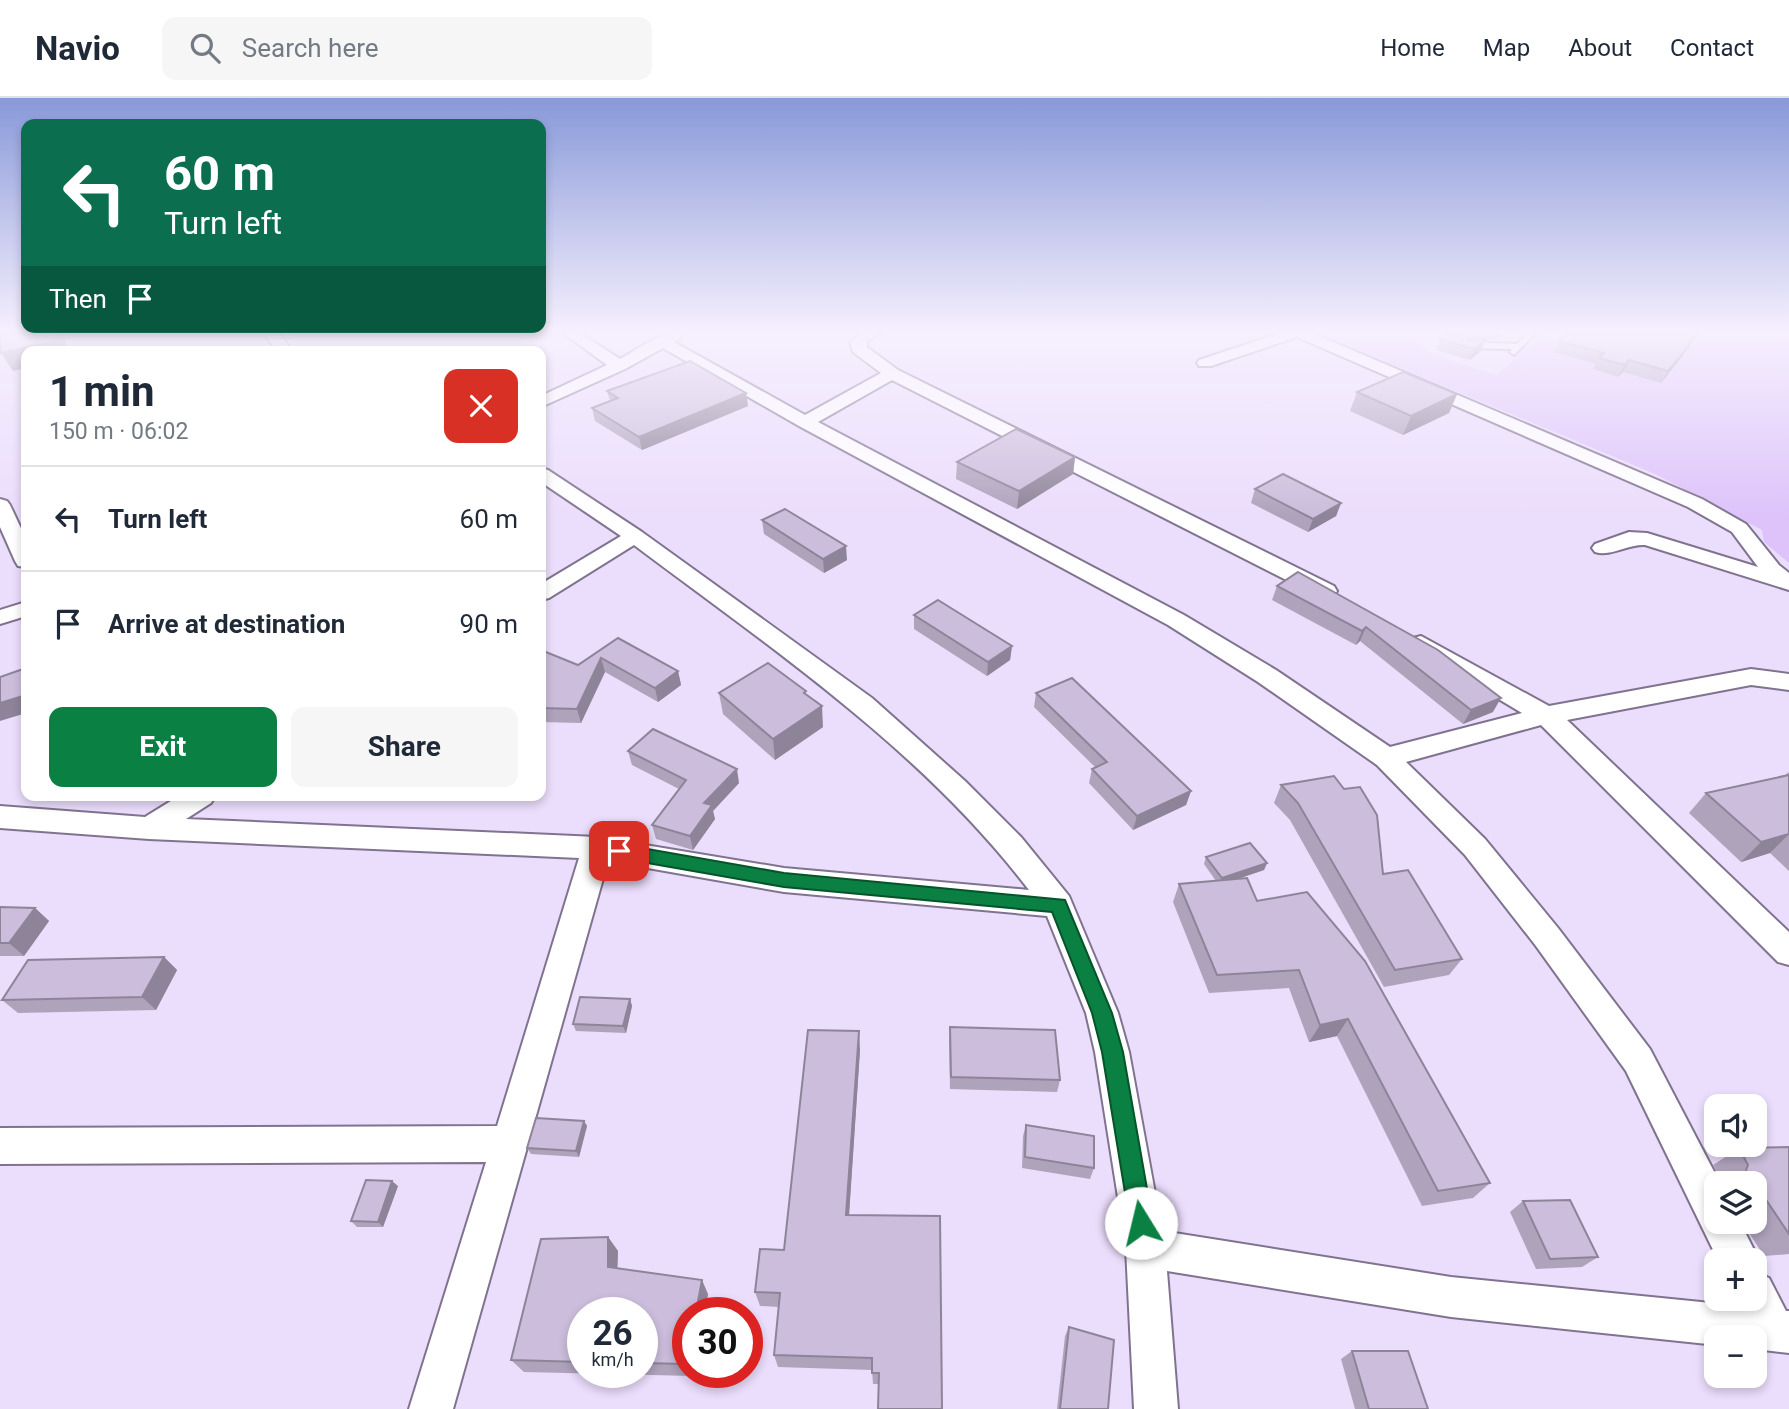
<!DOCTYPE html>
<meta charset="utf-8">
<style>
body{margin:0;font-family:Roboto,sans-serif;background:#f6f6f7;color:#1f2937;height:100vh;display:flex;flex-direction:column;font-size:26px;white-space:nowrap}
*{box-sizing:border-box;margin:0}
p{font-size:23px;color:#747a83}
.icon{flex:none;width:38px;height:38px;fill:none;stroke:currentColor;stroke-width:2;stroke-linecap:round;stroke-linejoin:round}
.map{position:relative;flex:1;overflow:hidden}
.panel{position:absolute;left:21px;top:248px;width:525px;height:455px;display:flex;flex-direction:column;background:#fff;border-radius:14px;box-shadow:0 4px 10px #0003}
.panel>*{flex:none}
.hud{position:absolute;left:21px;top:21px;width:525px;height:214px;border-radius:14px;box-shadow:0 4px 10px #0003;background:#0b6e4f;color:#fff;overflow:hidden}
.tools{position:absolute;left:1704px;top:996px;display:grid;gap:14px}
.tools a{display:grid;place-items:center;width:63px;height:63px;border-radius:14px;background:#fff;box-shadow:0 4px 10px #0003;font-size:35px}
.speed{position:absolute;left:567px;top:1199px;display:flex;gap:14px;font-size:35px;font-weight:700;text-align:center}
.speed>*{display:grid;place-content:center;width:91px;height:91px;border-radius:50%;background:#fff;box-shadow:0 4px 10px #0003;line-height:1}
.speed small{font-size:18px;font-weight:400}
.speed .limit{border:10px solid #d22;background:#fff;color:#111}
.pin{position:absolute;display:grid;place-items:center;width:60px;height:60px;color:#fff;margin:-30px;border-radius:14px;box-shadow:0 4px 10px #0006}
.me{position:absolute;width:77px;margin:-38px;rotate:351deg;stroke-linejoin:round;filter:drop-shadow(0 0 5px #0008)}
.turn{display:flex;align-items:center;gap:24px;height:147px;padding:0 28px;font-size:32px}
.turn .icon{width:91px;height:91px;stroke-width:2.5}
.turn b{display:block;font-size:49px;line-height:60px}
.then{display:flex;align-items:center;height:66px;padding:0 28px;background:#0003;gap:14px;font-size:26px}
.round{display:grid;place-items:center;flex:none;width:74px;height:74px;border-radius:14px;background:#f6f6f7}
.headline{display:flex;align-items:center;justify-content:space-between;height:119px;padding:0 28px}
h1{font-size:42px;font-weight:700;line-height:52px}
.primary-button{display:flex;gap:14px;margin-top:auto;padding:14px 28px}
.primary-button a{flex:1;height:80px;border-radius:14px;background:#0b8043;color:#fff;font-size:28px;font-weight:700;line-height:80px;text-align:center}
.primary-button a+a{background:#f6f6f7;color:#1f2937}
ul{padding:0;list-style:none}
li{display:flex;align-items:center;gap:21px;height:105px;padding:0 28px;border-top:2px solid #e0e1e3}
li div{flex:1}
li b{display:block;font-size:26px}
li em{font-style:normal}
header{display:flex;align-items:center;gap:42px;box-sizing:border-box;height:98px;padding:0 35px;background:#fff;border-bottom:2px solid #e0e1e3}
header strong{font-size:33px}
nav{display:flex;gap:38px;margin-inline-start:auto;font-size:24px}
.search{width:490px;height:63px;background:#f6f6f7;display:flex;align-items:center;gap:18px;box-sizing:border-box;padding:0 24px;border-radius:14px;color:#747a83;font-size:26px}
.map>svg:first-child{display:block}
.green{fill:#ddc3fa}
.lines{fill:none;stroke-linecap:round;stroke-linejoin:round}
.service-casing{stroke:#80738f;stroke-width:4}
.minor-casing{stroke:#80738f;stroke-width:4}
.service{fill:#fff;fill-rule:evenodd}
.minor{fill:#fff;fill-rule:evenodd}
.wall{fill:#afa3bc;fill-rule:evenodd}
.shaded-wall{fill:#8e8499}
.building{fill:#cbbddb;stroke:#8e8499;stroke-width:2}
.route{fill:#0b8043;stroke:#07532c;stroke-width:2}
</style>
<header>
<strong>Navio</strong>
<div class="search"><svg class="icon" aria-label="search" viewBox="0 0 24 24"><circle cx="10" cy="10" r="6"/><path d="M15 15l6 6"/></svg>Search here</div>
<nav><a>Home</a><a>Map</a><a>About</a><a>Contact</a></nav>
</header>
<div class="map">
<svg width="1789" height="1311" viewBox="0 0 1789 1311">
<rect width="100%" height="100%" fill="#ebddfc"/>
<path class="green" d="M1317,235H1421L1415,244L1434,257L1497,277L1544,235H1789V465L1764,444L1762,432L1655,376Z"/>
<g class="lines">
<g class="service-casing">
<path id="service" d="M1528,235H1536L1514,257L1510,254L1512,251L1466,250L1462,247L1466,244L1517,246Z"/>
</g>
<g class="minor-casing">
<g id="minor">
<path d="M264,235H279L293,254H277Z"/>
<path d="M563,235H580L620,261C640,250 658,235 681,235L680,240L674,244L805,317L881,275L853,254L850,245L861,235H880L867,243V249L898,272L1334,488L1337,493L1334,498H1318L892,282L818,324L1184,517L1276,572L1390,649L1522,615L1413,550L1409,545L1413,540L1421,538L1549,608L1751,571L1789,576V592L1751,587L1567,622L1789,834V867L1778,864L1541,627L1406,664L1485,741L1558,830L1650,951L1720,1085H1717V1124H1740L1759,1162L1755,1170V1162H1718L1626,973L1536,848L1465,757L1377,667L1258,584L1168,527L799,328L663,250L625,271L541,309V298L607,267Z"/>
<path d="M1280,235H1312L1702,401L1746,426L1779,467L1789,475V492L1645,447C1628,446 1611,459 1595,454L1592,450L1595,446L1629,434L1647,435L1758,469L1732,434L1688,409L1297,239L1211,268H1199L1197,265L1199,262Z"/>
<path d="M541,370L548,372L642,434L872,600L965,683L1021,739L1069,798L1118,915L1129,954L1162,1133L1451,1179L1741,1208L1738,1200H1755V1174L1769,1180L1786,1213H1789V1255L1755,1251V1239H1717V1247L1451,1219L1167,1173L1178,1311H1134L1126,1150L1095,954L1086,915L1047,818L784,794L608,763L453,1311H409L486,1064L0,1066V1030L497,1028L579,760L149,741L0,730V708L145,719L179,698H215L211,705L186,721L597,739L784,770L1029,792C922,652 774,552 634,447L549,500L541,502V486L621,438L541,384Z"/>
<path d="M0,401L7,403L10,407L26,441V469L18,468L15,463L0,429Z"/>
<path d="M26,504V518L0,526V512Z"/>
</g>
</g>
<use href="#service" class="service"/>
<use href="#minor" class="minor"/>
</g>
<g class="wall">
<path d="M1449,235H1503L1494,242L1469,241L1481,253L1470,262L1436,252L1440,241Z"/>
<path d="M1568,235H1701L1690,246L1684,256L1661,285L1623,274L1618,279L1593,271L1596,266L1554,254L1559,243Z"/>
<path d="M607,293L746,295L748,308L642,352L595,323L592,310L610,303Z"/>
<path d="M1357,294L1457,296L1449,315L1403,337L1350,313Z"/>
<path d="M1075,359L1073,376L1017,411L956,381L957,364Z"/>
<path d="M1255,391L1341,405L1336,418L1308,434L1251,405Z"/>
<path d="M762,422L847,462L824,475L764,436Z"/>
<path d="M1298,474L1493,614L1463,626L1360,543L1356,547L1272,502L1277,488Z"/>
<path d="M914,517L1012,548L1010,562L987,578L914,531Z"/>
<path d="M618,540L678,573L681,587L658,604L605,574L581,625L541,624V552L578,567Z"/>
<path d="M719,595L807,597L823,629L775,662L723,616Z"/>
<path d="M1036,595L1191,693L1186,707L1133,732L1089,685L1092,671L1095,669L1034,609Z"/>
<path d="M628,653L739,685L713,713L715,721L693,752L656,741L652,727L679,691L632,667Z"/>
<path d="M1789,674V773L1770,755L1741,764L1689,715L1706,695L1785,677Z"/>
<path d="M1281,687L1383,776L1462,861L1449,877L1384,889L1290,722L1274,705Z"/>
<path d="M1206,759L1267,765L1264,772L1237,781L1257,803L1490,1085L1473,1100L1422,1108L1337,938L1309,944L1289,890L1209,895L1173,804L1179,786L1216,783L1204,766Z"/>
<path d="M0,809L35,810L49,823L24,858H0Z"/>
<path d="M164,859L177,872L156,912L18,915L2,902Z"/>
<path d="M630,901L632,908L626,935L576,933L573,926Z"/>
<path d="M950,929L1060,982L1057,994L950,991L949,942Z"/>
<path d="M860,952L849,1117L940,1118L879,1286H873L872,1272L778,1269L774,1257L779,1209L760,1208L755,1194L784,1152Z"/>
<path d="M584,1023L587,1028L579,1059L531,1056L527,1050Z"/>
<path d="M1026,1027L1094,1070L1090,1081L1022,1070L1023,1038Z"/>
<path d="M1789,1049V1156L1764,1158L1742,1124H1755V1085H1722V1084L1713,1067L1739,1050Z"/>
<path d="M398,1088L383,1129H357L351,1123Z"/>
<path d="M1523,1103L1598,1159L1582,1169L1536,1171L1510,1114Z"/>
<path d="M608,1139L618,1153L617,1170L708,1196L705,1214H688V1274H694L693,1278L524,1274L511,1262ZM583,1214H642V1274H583Z"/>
<path d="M1069,1229L1108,1311H1057L1065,1238Z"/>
<path d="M1352,1253L1428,1311H1355L1341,1261Z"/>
</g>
<g class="shaded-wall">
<path d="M59,235L62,236L70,254H26V270L13,273L1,255Z"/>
<path d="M1497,235H1503L1494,242Z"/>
<path d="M1697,235H1701L1690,246L1684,256L1661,285L1668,273L1689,244Z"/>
<path d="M1485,242L1481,253L1470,262L1474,251Z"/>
<path d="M1629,262L1623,274L1618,279L1625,267Z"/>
<path d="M746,295L748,308L642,352L639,339Z"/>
<path d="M1457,296L1449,315L1403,337L1411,318Z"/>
<path d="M1075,359L1073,376L1017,411L1019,393Z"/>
<path d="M1341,405L1336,418L1308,434L1313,421Z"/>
<path d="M846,448L847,462L824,475L823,461Z"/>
<path d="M1366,529L1360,543L1356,547L1362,533Z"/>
<path d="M1012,548L1010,562L987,578L988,564Z"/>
<path d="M601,560L605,574L581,625L577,611Z"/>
<path d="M678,573L681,587L658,604L655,590Z"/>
<path d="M26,597V615L0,623V605Z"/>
<path d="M1501,600L1493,614L1463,626L1471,612Z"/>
<path d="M822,608L823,629L775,662L773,641Z"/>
<path d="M737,671L739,685L713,713L715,721L693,752L690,738L704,705Z"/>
<path d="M1191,693L1186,707L1133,732L1137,718Z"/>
<path d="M1789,736L1770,755L1741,764L1761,744Z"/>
<path d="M1267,765L1264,772L1220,787L1222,780Z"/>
<path d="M35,810L49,823L24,858L9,845Z"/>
<path d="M164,859L177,872L156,912L142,899Z"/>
<path d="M630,901L632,908L626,935L623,928Z"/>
<path d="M1348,921L1337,938L1309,944L1320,927Z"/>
<path d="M859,933L860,952L848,1132L846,1117Z"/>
<path d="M584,1023L587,1028L579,1059L576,1053Z"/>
<path d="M392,1083L398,1088L383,1129L378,1124Z"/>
<path d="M608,1139L618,1153L617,1183L608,1169Z"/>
<path d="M702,1182L708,1196L705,1214H696Z"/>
</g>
<g class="building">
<path d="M0,235H59L62,241L1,255Z"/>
<path d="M1449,235H1465L1469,242H1485L1474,251L1440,241Z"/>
<path d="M1568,235H1697L1689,244L1691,245L1668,273L1629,262L1625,267L1599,260L1604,255L1559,243Z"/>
<path d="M690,263L746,295L639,339L592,310L618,300L607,293Z"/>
<path d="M1403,274L1457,296L1411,318L1357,294Z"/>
<path d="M1016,331L1075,359L1019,393L957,364Z"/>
<path d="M1283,376L1341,405L1313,421L1255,391Z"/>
<path d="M785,411L846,448L823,461L762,422Z"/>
<path d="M1298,474L1438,552L1501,600L1471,612L1366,529L1362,533L1277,488Z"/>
<path d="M938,502L1012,548L988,564L914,517Z"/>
<path d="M618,540L678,573L655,590L601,560L577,611L541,610V552L578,567Z"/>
<path d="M768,565L806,593L804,595L822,608L773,641L719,595Z"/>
<path d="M26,570V597L0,605V579Z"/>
<path d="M1072,580L1191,693L1137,718L1092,671L1107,664L1036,595Z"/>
<path d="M653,631L737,671L704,705L712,707L690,738L652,727L686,682L628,653Z"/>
<path d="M1789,677V736L1761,744L1706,695Z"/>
<path d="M1334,678L1344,691L1360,689L1377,717L1383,776L1408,772L1462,861L1395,872L1298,705L1281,687Z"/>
<path d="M1250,745L1267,765L1222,780L1206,759Z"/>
<path d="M1247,780L1257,803L1307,794L1365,863L1490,1085L1438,1093L1348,921L1320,927L1299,872L1217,877L1179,786Z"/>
<path d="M0,809L35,810L9,845H0Z"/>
<path d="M164,859L142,899L2,902L28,862Z"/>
<path d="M580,899L630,901L623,928L573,926Z"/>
<path d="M950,929L1055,932L1060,982L951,979Z"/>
<path d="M808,932L859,933L846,1117L940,1118L942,1311H878L879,1275H872V1260L774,1257L780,1195L755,1194L760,1151L784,1152Z"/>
<path d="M536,1020L584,1023L576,1053L527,1050Z"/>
<path d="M1026,1027L1094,1038V1070L1025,1059Z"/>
<path d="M1789,1049V1136L1746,1072L1748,1067L1739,1050Z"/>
<path d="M366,1082L392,1083L378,1124L351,1123Z"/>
<path d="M1570,1102L1598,1159L1550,1161L1523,1103Z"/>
<path d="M608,1139V1169L702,1182L696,1214H688V1257L686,1266L642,1265V1214H583V1264L511,1262L541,1141Z"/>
<path d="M1069,1229L1114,1242L1108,1311H1060Z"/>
<path d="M1352,1253H1408L1428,1311H1369Z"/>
</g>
<linearGradient id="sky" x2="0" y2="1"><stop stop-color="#8899d9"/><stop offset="0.56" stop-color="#f6f0fe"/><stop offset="1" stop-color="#f6f0fe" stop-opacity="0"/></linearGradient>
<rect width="1789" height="418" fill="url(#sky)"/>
<path class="route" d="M619,746L784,775L1065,802L1112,915L1123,954L1153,1125L1150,1134L1141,1137L1133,1134L1130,1125L1102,954L1092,915L1052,814L784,789L619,760L613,758L610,753L613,749Z"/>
</svg>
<div class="tools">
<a><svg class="icon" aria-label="sound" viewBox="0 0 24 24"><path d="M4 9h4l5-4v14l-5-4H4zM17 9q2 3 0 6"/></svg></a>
<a><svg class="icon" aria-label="layers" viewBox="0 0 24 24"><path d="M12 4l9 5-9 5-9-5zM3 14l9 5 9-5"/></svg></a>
<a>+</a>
<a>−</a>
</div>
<div class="speed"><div>26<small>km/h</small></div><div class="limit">30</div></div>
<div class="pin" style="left:619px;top:753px;background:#d93025"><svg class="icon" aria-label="arrive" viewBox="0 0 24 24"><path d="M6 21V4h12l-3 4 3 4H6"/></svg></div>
<svg class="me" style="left:1141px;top:1125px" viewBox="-20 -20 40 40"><circle r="19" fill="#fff"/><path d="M0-13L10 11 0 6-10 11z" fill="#0b8043"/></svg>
<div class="hud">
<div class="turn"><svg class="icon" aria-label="left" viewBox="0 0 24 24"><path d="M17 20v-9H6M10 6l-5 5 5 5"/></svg><div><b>60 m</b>Turn left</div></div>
<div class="then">Then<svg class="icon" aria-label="arrive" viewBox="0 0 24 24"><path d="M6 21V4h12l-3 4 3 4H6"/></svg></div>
</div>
<section class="panel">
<div class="headline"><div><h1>1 min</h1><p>150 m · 06:02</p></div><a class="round" style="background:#d93025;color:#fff"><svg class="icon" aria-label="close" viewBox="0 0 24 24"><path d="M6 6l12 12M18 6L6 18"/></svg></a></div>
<ul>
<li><svg class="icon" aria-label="left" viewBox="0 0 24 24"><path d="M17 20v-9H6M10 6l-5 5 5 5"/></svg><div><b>Turn left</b></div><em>60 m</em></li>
<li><svg class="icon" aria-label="arrive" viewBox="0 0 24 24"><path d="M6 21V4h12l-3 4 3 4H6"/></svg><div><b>Arrive at destination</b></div><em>90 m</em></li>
</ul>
<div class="primary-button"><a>Exit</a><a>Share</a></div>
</section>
</div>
